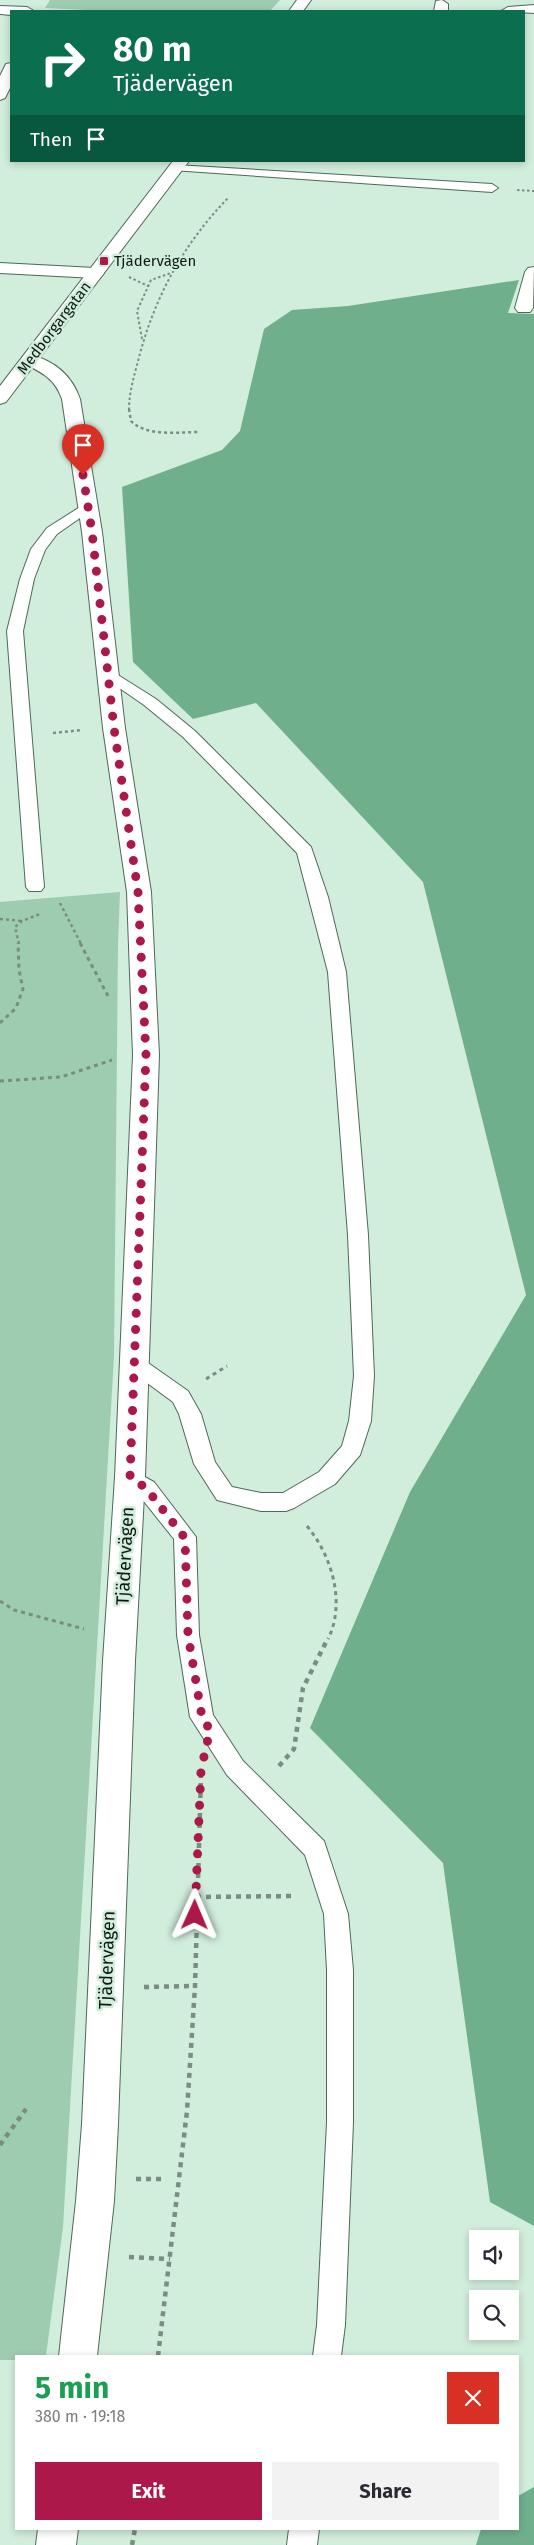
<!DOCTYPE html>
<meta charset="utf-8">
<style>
body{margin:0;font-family:"Fira Sans",sans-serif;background:#f2f2f3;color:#2b2b33;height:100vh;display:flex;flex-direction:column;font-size:19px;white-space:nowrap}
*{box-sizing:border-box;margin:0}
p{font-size:16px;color:#7c7c81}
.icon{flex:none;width:28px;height:28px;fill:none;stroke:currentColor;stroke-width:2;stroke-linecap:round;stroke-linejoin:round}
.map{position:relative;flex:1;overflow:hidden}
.details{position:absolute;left:15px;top:2355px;width:504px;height:175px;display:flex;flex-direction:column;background:#fff;border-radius:0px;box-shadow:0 2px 8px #0003}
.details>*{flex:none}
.banner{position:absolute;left:10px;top:10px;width:515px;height:152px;border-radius:0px;box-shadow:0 2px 8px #0003;background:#0b6e4f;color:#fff;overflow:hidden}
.tools{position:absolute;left:469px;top:2230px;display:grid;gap:10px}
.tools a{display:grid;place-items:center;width:50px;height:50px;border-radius:0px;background:#fff;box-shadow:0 2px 8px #0003;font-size:25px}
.pin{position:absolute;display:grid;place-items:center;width:42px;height:42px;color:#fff;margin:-51px -21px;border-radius:50% 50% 50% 0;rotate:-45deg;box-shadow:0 0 5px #0007}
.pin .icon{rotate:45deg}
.me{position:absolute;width:55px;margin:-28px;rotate:1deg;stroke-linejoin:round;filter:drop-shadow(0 0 4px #0008)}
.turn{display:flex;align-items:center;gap:18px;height:105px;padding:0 20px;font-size:22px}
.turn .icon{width:65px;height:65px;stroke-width:2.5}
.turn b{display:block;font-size:35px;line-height:42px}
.then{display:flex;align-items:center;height:48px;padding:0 20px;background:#0003;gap:10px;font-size:19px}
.round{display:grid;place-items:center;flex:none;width:52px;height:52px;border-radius:0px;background:#f2f2f3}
.headline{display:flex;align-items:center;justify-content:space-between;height:85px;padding:0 20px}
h1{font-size:30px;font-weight:700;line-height:38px;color:#1e9e55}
.cta{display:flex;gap:10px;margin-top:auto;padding:10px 20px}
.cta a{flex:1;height:58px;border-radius:0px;background:#ab1849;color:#fff;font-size:20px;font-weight:700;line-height:58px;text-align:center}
.cta a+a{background:#f2f2f3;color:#2b2b33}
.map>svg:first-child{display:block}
.green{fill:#9eccb1}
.forest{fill:#70af8c}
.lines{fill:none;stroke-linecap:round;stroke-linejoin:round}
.lane-casing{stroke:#4f6859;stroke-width:2}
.street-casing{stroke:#4f6859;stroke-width:2}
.secondary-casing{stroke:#4f6859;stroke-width:2}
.path-far3{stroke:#798d81;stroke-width:2;stroke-dasharray:2.5 2.5;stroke-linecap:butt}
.path-far2{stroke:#798d81;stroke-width:2.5;stroke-dasharray:3 3;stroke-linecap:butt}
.path-far1{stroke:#798d81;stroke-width:3;stroke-dasharray:4 4;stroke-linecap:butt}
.path{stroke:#798d81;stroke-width:4.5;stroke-dasharray:5 5;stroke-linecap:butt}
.lane{fill:#fff;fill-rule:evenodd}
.street{fill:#fff;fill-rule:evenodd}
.secondary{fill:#fff;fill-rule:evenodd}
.route{stroke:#ab1849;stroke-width:9;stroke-dasharray:0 16.2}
.poi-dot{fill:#ab1849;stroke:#d1eddc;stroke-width:2}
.labels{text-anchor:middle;stroke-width:5;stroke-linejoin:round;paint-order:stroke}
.far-poi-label{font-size:15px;fill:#0f1913;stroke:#d1eddc;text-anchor:start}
.far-street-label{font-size:15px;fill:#0f1913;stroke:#d1eddc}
.street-label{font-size:18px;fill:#0f1913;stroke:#d1eddc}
</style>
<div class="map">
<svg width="534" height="2545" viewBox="0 0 534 2545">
<rect width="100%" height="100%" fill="#d1eddc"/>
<g class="green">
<path d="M50,0H280L270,11H110L45,8Z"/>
<path d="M120,892L118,945L114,1357L63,2227L46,2356H16V2360H0V902Z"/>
</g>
<g class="forest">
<path d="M519,280L508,313L534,314V2226L490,2202L443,1863L310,1728L410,1492L526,1295L423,882L256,703L193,719L133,662L122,487L222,450L240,431L264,329L292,310L348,306Z"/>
<path d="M534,2487V2545H476L481,2529H518V2496Z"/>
</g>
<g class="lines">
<g class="lane-casing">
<g id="lane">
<path d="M176,165L492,184L498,188L492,192L172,170L170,168Z"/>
<path d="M88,502L95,506L93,509L57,534L45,550L34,579L23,631L44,887L41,891H29L26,887L7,631L20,579L31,549L47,528Z"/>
<path d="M110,670L156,699L195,731L311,847L328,897L346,972L368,1235L374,1376L371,1421L360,1455L335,1484L294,1508L286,1511H261L217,1500L194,1464L179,1414L173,1402L127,1368L124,1363L127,1358L134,1355L141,1358L188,1391L201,1414L215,1462L232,1487L261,1493H283L319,1472L342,1446L349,1421L354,1376L348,1235L328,972L297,853L183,737L144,705L105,678L102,675Z"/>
<path d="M130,1469L154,1482L196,1537L199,1635L213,1715L243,1761L324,1841L348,1914L353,1970V2122L345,2325L341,2356H313L317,2325L327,2122V1970L324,1914L305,1855L227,1775L190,1717L177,1635L174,1539L138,1494L122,1483L119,1477L122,1471Z"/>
<path d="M289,2529H319L317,2545H287Z"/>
</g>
</g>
<g class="street-casing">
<g id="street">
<path d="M442,0L448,4V11H434L436,1Z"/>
<path d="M534,5V13L501,11L508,7Z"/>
<path d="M0,6L27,7L34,11H11V15L0,14Z"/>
<path d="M11,63V86L5,98L0,100V76L6,64Z"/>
<path d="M0,263L95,268L101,269L104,273L101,277L95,278L0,273Z"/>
<path d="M534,267L533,308L530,312H518L515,308L525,272L528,268Z"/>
<path d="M31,355C55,361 72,376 80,399L102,532L125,728L151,892L159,1055L145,1477L135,1661L118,2124L114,2201L97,2356H59L76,2201L82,2124L103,1661L115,1477L133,1055L127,892L103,728L82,532L62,399C55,379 43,373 25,364L22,360L25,356Z"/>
<path d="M38,2529H78L76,2545H36Z"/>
</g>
</g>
<g class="secondary-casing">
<g id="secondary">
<path d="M297,0H311L303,11H289Z"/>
<path d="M173,161H189L6,402L0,404V386Z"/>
</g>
</g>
<g class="path-far3">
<path d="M517,190L534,191"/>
<path d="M129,277L148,286"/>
<path d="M142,339L137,311L151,280L171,273"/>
<path d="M129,410C129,394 133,380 137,365C153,300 182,245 229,197"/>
</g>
<g class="path-far2">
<path d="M129,409L131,421C146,437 180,432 200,432"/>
<path d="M53,733L82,730"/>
<path d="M60,903L81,944"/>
<path d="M0,919L22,921"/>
<path d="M19,944L15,927L22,921L40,914"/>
</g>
<g class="path-far1">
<path d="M80,943L108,996"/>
<path d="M0,1023L16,1008L23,989L19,970L18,943"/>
<path d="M0,1081L61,1077L112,1060"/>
<path d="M206,1379L227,1366"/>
<path d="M307,1526C332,1556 346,1603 328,1639"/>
<path d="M0,1601L14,1610L84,1629"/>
</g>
<g class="path">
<path d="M279,1766L294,1749L303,1688L328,1638"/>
<path d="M196,1897L295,1896"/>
<path d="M144,1987L195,1986"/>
<path d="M0,2145L26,2109"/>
<path d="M136,2179H164"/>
<path d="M129,2257L170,2259"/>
<path d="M158,2356L187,2111L195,1986L201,1776"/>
<path d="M132,2545L135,2529"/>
</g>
<use href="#lane" class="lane"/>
<use href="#street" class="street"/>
<use href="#secondary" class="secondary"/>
</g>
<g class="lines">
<path class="route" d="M83,475L92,532L114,728L138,892L146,1055L130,1477L146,1488L185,1538L188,1635L202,1717L210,1730L201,1770L195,1915"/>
</g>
<rect class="poi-dot" x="99" y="256" width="10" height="10" rx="2.5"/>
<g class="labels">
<g class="far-poi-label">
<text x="114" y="266">Tjädervägen</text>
</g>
<g class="far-street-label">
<text transform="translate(54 328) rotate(-53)" y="5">Medborgargatan</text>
</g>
<g class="street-label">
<text transform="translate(125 1556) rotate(-87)" y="6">Tjädervägen</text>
<text transform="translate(107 1960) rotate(-88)" y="6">Tjädervägen</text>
</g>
</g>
</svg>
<div class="tools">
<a><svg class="icon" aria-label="sound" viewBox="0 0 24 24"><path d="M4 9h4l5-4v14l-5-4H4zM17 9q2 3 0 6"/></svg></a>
<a><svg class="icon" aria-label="search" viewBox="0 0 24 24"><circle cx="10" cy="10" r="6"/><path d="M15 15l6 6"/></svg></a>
</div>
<div class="pin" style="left:83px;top:475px;background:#d93025"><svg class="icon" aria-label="arrive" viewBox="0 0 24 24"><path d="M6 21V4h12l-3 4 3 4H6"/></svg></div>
<svg class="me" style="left:195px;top:1915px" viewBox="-20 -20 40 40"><path d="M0-17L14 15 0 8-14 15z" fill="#ab1849" stroke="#fff" stroke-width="4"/></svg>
<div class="banner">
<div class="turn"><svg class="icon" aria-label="right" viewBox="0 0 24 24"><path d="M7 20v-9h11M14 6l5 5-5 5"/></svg><div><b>80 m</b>Tjädervägen</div></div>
<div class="then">Then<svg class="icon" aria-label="arrive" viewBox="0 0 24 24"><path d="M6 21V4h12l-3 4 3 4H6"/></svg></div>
</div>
<section class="details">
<div class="headline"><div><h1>5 min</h1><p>380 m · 19:18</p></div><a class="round" style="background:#d93025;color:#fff"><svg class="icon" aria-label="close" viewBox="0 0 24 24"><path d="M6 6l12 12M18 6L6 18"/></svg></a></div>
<div class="cta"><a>Exit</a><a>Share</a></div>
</section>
</div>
